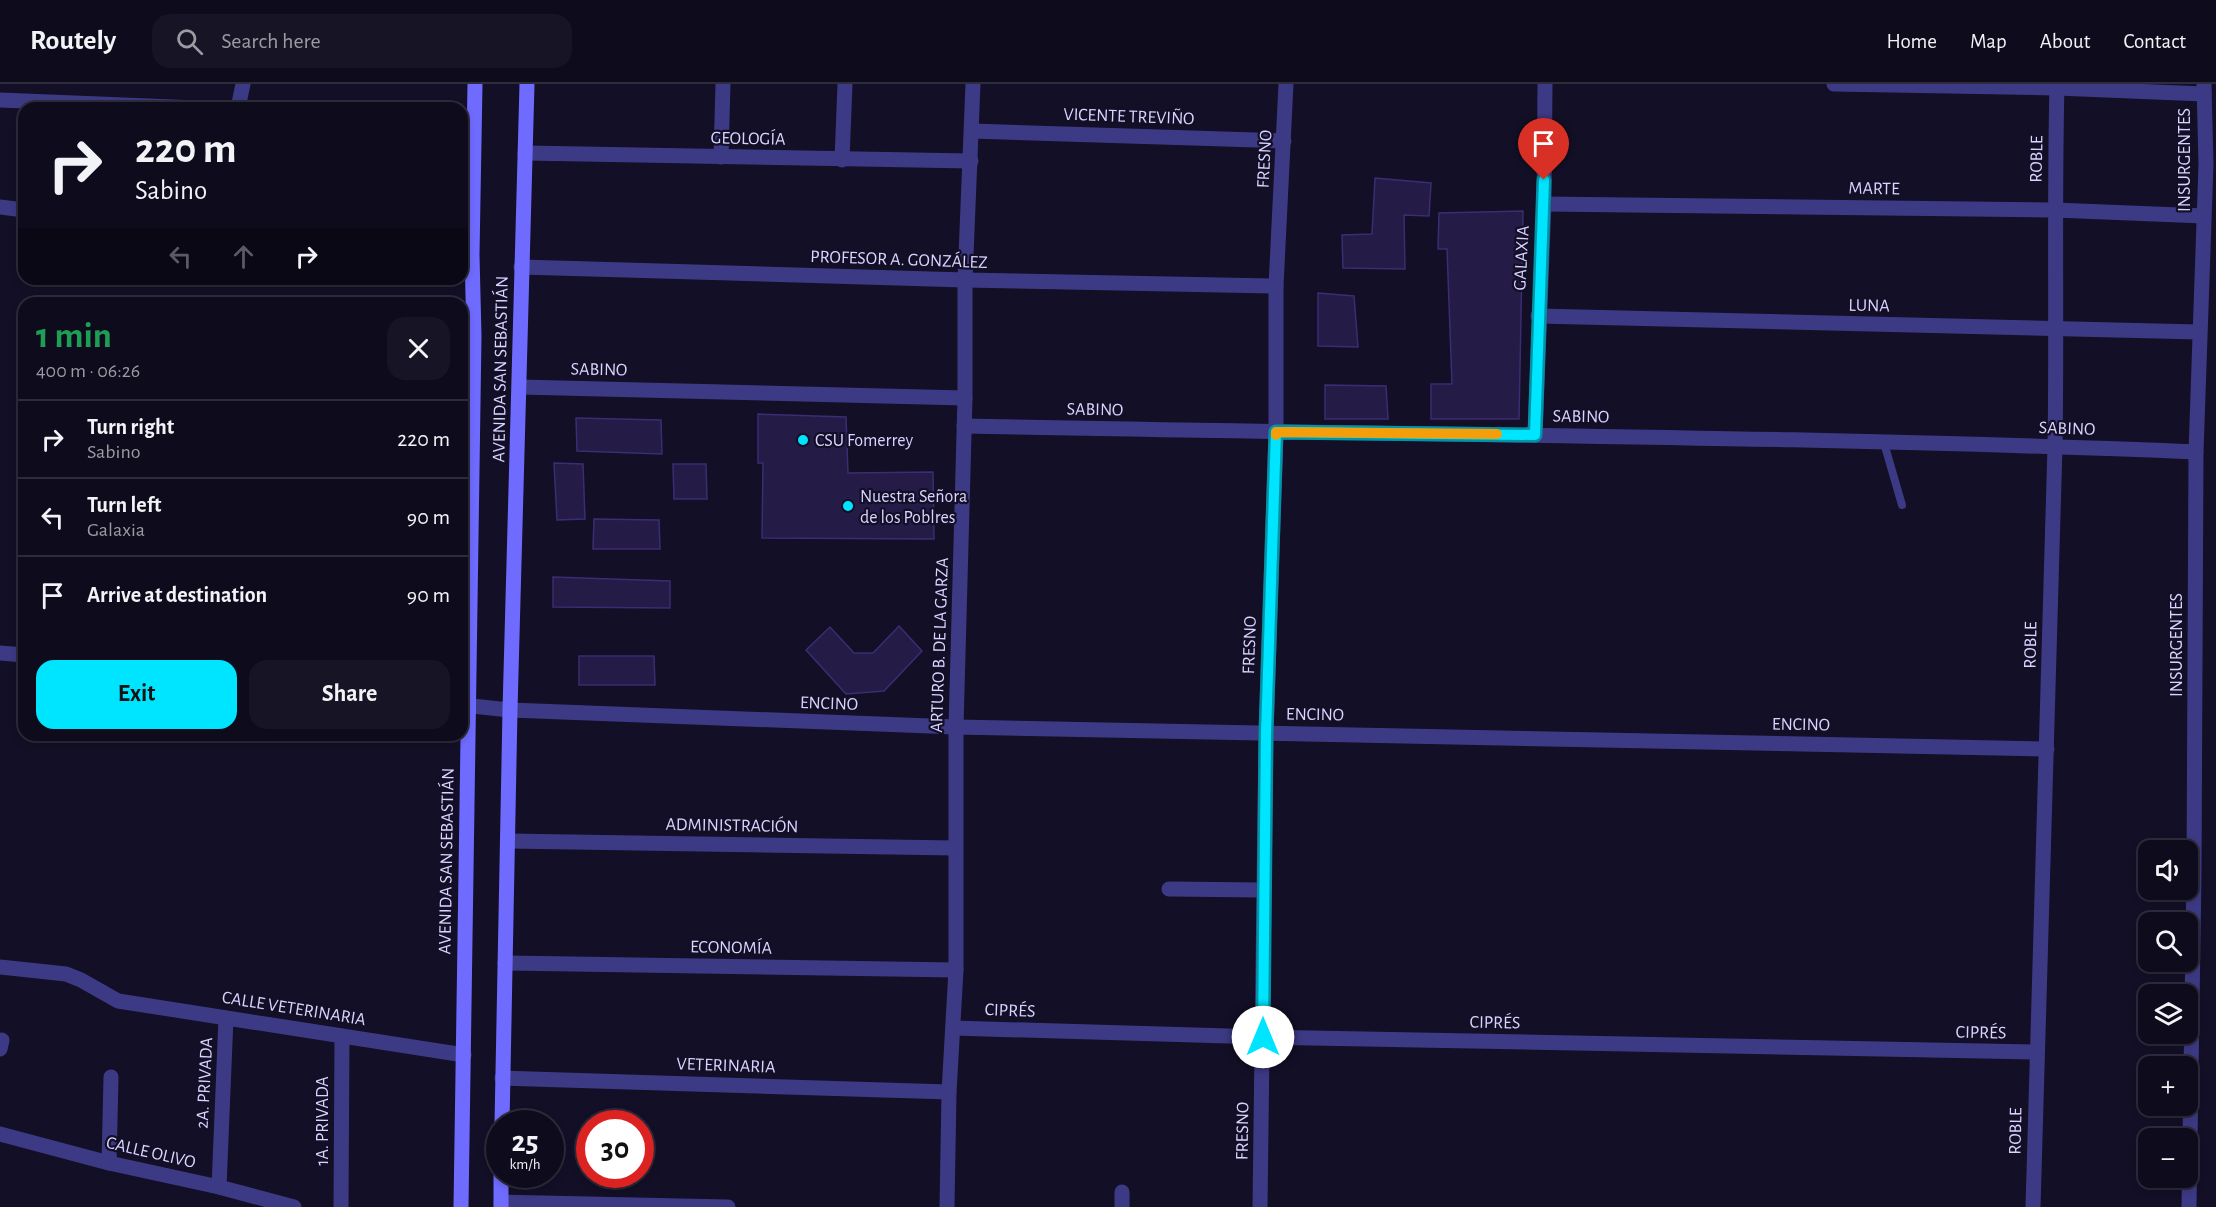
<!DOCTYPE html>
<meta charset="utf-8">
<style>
body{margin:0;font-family:"Alegreya Sans",sans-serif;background:#171425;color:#f1f3f6;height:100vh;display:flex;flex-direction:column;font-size:22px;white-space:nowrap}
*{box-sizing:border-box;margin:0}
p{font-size:20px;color:#9b9ba3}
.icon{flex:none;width:33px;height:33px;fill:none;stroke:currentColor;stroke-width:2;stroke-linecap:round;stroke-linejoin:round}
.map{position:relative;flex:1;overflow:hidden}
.details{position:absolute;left:18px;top:213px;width:450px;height:444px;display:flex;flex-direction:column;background:#0e0b1c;border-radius:18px;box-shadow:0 3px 9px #0003,0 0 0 2px #2e2b3b}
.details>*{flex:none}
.guide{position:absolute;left:18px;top:18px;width:450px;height:183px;border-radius:18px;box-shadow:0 3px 9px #0003,0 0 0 2px #2e2b3b;background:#0e0b1c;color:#f1f3f6;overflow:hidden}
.fabs{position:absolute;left:2138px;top:756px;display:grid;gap:12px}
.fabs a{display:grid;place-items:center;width:60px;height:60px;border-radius:12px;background:#0e0b1c;box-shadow:0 3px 9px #0003,0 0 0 2px #2e2b3b;font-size:30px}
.speed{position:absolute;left:486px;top:1026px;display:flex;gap:12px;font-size:30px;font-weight:700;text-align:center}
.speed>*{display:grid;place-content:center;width:78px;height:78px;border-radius:50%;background:#0e0b1c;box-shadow:0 3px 9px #0003,0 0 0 2px #2e2b3b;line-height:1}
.speed small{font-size:15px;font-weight:400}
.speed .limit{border:9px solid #d22;background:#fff;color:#111}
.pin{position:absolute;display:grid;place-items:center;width:51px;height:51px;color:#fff;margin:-62px -26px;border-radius:50% 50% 50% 0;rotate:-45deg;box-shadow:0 0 6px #0007}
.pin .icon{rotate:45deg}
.me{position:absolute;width:66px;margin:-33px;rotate:0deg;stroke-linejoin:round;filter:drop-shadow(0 0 4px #0008)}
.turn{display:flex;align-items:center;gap:21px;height:126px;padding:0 18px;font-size:27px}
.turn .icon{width:78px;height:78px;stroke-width:2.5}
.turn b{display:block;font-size:42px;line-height:51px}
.lanes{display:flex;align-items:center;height:57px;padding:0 18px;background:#0003;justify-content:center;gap:30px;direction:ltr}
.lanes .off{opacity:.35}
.round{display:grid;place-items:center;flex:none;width:63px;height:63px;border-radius:18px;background:#171425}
.summary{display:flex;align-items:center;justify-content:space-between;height:102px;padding:0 18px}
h1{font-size:36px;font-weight:700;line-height:45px;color:#1e9e55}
.button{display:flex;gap:12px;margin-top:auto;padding:12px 18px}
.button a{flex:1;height:69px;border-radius:18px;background:#00e5ff;color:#111;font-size:24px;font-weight:700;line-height:69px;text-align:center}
.button a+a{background:#171425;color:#f1f3f6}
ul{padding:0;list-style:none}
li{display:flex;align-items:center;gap:18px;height:78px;padding:0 18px;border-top:2px solid #2e2b3b}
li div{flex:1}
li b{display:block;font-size:22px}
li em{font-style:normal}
header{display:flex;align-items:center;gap:36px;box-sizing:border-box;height:84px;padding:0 30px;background:#0e0b1c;border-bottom:2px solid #2e2b3b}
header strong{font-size:28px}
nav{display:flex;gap:33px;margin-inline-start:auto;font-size:21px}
.search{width:420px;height:54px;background:#171425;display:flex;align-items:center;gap:15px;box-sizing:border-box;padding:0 21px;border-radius:18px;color:#9b9ba3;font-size:22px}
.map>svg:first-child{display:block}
.building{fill:#241b47;stroke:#3b2d73;stroke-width:1.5}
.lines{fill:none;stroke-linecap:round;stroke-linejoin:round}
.service{stroke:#3d3a85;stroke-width:8}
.minor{stroke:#3d3a85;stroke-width:15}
.secondary{stroke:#6f6bff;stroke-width:15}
.route-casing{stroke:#0095a6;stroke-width:15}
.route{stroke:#00e5ff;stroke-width:10}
.slow{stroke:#f59e0b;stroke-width:10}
.poi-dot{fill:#00e5ff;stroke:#130f26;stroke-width:2}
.labels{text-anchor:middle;stroke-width:4.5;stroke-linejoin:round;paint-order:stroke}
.street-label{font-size:18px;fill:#d9d4ff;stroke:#130f26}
.poi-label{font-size:18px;fill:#d9d4ff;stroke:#130f26;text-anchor:start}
</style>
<header>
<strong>Routely</strong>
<div class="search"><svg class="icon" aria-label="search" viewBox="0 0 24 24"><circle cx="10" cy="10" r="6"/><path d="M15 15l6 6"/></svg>Search here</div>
<nav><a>Home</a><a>Map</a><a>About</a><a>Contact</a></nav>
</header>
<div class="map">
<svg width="2216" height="1123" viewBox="0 0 2216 1123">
<rect width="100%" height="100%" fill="#130f26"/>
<g class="building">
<path d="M1375,94L1431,99L1429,132L1404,131L1405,185L1343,184L1342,151L1372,150Z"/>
<path d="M1523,127L1519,335H1431V300H1452L1447,165H1438L1439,129Z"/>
<path d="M1318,209L1354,212L1358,263L1318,262Z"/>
<path d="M1325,301L1386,302L1388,335H1325Z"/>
<path d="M758,330L846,333L848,389L933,388L934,455L762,454L763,379H758Z"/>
<path d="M576,334L661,336L662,370L577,367Z"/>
<path d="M554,379L583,380L585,435L557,436Z"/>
<path d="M673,380H706L707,415H674Z"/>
<path d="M594,435L659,436L660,465H593Z"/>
<path d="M553,493L670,497V524L553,523Z"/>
<path d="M899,542L922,567L884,607L846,610L806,566L830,543L854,569H873Z"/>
<path d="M579,572H654L655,601H579Z"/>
</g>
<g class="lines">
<path class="service" d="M1884,359L1902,421"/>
<g class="minor">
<path d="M1834,0L2057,4L2204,10"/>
<path d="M0,16L198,24"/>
<path d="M238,24L243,0"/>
<path d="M972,47L1284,57"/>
<path d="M525,69L971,77"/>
<path d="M721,73L723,0"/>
<path d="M842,76L845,0"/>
<path d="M1544,120L2055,126L2204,132"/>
<path d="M0,123L24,126"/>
<path d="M521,183L965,196L1276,202"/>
<path d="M1538,232L2199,248"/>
<path d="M520,303L965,314"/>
<path d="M964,342C1375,351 1786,351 2196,368"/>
<path d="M1535,351L1544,120L1545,0"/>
<path d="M0,569L24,571"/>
<path d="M462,621L510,626L956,643L2047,665"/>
<path d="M508,757L955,764"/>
<path d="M1169,805L1263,806"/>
<path d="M505,879L956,886"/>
<path d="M0,883L66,890L81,896L118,917L464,971"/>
<path d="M953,944L1263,953L2037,968"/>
<path d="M0,965L2,956"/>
<path d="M502,994L949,1008"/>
<path d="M0,1050L109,1079L219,1103L294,1123"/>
<path d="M109,1079L111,993"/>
<path d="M219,1103L226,934"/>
<path d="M501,1118L728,1123"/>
<path d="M341,1123L342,952"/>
<path d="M947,1123L949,1008L956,886V643L965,314V196L973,0"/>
<path d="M1122,1123V1108"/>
<path d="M1260,1123L1266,649L1276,349V202L1286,0"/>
<path d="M2033,1123L2055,362C2057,242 2054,121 2057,0"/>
<path d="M2189,1123L2194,788L2196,368L2206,80L2204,0"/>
</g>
<g class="secondary">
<path d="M502,1040L510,626L527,0"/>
<path d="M461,1123L474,252L472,171L475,0"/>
<path d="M501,1123V1090"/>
</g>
</g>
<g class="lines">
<g class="route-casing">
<path id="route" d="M1263,953L1266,649L1276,348L1535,351L1544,96"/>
</g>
<use href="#route" class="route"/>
<path class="slow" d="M1276,351V348L1497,350"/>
</g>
<g class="poi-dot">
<circle cx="803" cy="356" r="6"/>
<circle cx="848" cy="422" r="6"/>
</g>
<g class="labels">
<g class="street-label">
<text transform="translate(1129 32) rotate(2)" y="6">VICENTE TREVIÑO</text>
<text transform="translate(748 54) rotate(1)" y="6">GEOLOGÍA</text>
<text transform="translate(1264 75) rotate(-87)" y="6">FRESNO</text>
<text transform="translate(2036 75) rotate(-89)" y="6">ROBLE</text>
<text transform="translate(2184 76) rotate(-90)" y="6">INSURGENTES</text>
<text transform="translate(1874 104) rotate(1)" y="6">MARTE</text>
<text transform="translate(1521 174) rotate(-87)" y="6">GALAXIA</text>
<text transform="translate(899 175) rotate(2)" y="6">PROFESOR A. GONZÁLEZ</text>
<text transform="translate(1869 221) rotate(1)" y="6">LUNA</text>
<text transform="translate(500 285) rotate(-89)" y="6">AVENIDA SAN SEBASTIÁN</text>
<text transform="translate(599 285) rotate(1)" y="6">SABINO</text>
<text transform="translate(1095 325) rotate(1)" y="6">SABINO</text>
<text transform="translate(1581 332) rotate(1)" y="6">SABINO</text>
<text transform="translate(2067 344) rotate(2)" y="6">SABINO</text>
<text transform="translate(939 561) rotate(-88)" y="6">ARTURO B. DE LA GARZA</text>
<text transform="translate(1249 561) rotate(-88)" y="6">FRESNO</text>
<text transform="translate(2030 561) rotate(-89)" y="6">ROBLE</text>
<text transform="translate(2176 561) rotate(-90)" y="6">INSURGENTES</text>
<text transform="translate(829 619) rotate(2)" y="6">ENCINO</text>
<text transform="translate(1315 630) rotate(1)" y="6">ENCINO</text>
<text transform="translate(1801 640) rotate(1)" y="6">ENCINO</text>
<text transform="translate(732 741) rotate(1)" y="6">ADMINISTRACIÓN</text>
<text transform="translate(446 777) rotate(-89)" y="6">AVENIDA SAN SEBASTIÁN</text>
<text transform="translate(731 863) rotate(1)" y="6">ECONOMÍA</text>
<text transform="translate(294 924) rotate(9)" y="6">CALLE VETERINARIA</text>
<text transform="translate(1010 926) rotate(2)" y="6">CIPRÉS</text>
<text transform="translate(1495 938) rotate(1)" y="6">CIPRÉS</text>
<text transform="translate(1981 948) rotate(1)" y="6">CIPRÉS</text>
<text transform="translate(726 981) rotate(2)" y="6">VETERINARIA</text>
<text transform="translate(204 999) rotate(-87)" y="6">2A. PRIVADA</text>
<text transform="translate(322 1037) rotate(-90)" y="6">1A. PRIVADA</text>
<text transform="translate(1242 1047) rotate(-89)" y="6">FRESNO</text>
<text transform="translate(2015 1047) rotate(-89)" y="6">ROBLE</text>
<text transform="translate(151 1068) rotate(13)" y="6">CALLE OLIVO</text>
</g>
<g class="poi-label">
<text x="815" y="362">CSU Fomerrey</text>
<text x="860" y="418">Nuestra Señora<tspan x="860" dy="21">de los Poblres</tspan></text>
</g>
</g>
</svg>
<div class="fabs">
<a><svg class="icon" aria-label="sound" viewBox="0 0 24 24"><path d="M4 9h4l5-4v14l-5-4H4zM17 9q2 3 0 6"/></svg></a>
<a><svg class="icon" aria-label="search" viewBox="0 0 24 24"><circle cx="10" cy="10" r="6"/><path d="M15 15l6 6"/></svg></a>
<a><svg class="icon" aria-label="layers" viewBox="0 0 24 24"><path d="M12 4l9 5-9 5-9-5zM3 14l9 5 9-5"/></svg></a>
<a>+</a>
<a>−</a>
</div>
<div class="speed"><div>25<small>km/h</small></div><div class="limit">30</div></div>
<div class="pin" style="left:1544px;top:96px;background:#d93025"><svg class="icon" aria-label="arrive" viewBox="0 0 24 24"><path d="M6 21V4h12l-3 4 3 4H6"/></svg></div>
<svg class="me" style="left:1263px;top:953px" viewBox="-20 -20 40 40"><circle r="19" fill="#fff"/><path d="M0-13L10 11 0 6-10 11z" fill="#00e5ff"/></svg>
<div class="guide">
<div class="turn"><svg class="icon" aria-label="right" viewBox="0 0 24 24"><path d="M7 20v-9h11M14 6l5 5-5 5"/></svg><div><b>220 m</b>Sabino</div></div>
<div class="lanes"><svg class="icon off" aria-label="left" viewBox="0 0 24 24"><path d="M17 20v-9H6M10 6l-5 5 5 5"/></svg><svg class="icon off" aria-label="ahead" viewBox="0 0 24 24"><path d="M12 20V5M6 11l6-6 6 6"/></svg><svg class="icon" aria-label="right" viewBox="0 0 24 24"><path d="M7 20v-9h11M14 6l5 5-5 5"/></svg></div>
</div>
<section class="details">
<div class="summary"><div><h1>1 min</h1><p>400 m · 06:26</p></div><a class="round"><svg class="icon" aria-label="close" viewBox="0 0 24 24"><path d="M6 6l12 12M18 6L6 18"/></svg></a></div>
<ul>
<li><svg class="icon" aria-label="right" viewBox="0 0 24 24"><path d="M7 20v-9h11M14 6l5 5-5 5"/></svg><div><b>Turn right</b><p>Sabino</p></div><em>220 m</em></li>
<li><svg class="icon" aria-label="left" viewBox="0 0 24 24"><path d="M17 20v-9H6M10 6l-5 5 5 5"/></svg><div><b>Turn left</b><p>Galaxia</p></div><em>90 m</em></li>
<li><svg class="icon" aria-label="arrive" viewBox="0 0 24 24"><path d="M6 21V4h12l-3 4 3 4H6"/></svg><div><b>Arrive at destination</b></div><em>90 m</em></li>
</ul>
<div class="button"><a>Exit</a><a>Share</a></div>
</section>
</div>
